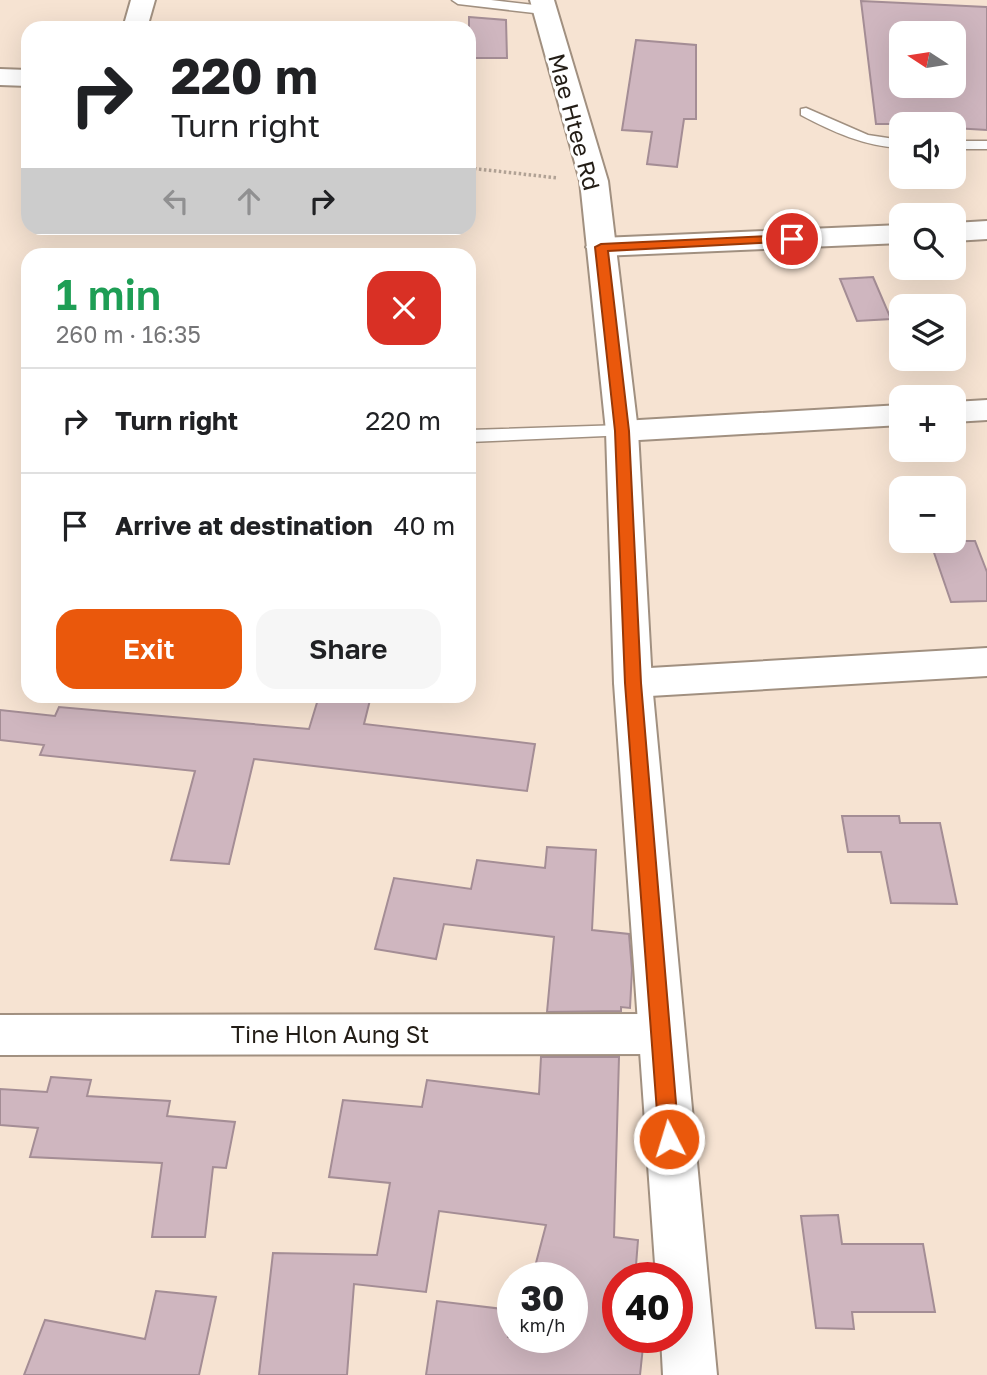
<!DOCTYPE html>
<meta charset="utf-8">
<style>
body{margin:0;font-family:"Golos Text",sans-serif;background:#f6f6f6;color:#202124;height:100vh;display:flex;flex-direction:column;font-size:26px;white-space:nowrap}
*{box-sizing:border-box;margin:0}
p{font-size:23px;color:#757577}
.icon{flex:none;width:38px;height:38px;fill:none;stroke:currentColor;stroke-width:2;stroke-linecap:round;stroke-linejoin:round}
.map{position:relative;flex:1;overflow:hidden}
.sheet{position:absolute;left:21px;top:248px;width:455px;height:455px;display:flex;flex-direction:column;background:#fff;border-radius:21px;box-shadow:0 7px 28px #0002}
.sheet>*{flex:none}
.hud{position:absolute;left:21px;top:21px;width:455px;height:214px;border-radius:21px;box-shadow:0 7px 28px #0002;background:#fff;color:#202124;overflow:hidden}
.needle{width:46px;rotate:282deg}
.controls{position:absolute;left:889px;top:21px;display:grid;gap:14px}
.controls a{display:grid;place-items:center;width:77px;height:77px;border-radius:14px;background:#fff;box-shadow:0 7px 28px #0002;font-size:35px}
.speed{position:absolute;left:497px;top:1262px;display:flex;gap:14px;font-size:35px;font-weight:700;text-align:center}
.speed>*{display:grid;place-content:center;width:91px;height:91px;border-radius:50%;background:#fff;box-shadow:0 7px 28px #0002;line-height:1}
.speed small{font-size:18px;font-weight:400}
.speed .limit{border:10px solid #d22;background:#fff;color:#111}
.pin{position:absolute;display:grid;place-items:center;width:60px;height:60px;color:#fff;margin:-30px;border:4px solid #fff;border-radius:50%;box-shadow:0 2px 7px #0007}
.me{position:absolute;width:77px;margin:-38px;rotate:355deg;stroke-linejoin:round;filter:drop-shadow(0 0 5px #0008)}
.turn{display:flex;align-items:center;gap:24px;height:147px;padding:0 35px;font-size:32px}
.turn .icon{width:91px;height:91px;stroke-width:2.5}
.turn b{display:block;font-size:49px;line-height:60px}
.lanes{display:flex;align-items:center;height:66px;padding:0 35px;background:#0003;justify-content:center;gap:35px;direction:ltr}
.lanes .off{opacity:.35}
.round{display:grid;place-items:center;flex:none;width:74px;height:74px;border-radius:21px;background:#f6f6f6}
.summary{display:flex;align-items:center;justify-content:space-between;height:119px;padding:0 35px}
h1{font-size:42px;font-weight:600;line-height:52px;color:#1e9e55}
.primary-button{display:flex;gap:14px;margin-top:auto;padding:14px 35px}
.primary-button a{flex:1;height:80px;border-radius:21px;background:#ea580c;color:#fff;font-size:28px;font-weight:600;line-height:80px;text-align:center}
.primary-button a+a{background:#f6f6f6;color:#202124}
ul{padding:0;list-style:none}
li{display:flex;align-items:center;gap:21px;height:105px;padding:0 35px;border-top:2px solid #e0e0e0}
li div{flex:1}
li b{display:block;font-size:26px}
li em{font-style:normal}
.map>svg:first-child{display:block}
.building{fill:#cfb6bf;stroke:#a48d95;stroke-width:2;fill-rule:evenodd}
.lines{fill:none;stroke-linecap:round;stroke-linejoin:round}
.service-casing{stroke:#a19080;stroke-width:3}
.minor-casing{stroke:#a19080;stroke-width:4}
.tertiary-casing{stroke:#a19080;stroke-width:4}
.path{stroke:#b1a295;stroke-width:3.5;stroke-dasharray:2.5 2.5;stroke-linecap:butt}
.service{fill:#fff;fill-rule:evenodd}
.minor{fill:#fff;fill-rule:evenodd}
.tertiary{fill:#fff;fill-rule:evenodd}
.route{fill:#ea580c;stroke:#983908;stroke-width:2}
.labels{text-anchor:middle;stroke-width:6;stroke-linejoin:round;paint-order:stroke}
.street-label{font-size:23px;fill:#231d16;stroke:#fff}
</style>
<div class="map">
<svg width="987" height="1375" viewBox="0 0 987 1375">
<rect width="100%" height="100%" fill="#f6e3d2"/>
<g class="building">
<path d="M861,1L987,7V130L954,128V124H876ZM901,33H954V86H901Z"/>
<path d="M469,17L506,20L507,58H469Z"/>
<path d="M636,40L696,45V119H684L677,167L647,164L652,132L622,130Z"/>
<path d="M873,277L891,319L857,321L840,279Z"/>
<path d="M930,541H975L987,572V601L951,602Z"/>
<path d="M319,696H371L364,724L535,744L527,791L254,759L229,864L171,860L195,771L40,755L44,745L0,740V710L55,716L59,707L309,729Z"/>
<path d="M842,816H899L900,823H940L957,904L891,903L881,852H848Z"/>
<path d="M547,847L596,850L592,930L629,934L632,970L630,1008L621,1007V1011L547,1012L554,937L444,924L436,959L375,949L394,878L471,889L477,860L545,868Z"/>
<path d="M541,1057H619L614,1237L638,1240L635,1278H618V1337H644L640,1375H426L437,1301L511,1310L508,1337H572V1278H532L546,1225L439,1211L426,1292L354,1284L347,1375H259L273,1253L377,1255L390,1183L329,1177L343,1100L422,1107L427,1080L539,1094Z"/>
<path d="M51,1077L91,1080L87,1096L170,1101L167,1116L235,1122L226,1168L213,1167L205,1237H152L162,1163L30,1157L38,1128L0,1125V1089L47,1092Z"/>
<path d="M838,1215L842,1244H923L935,1312H852L854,1329L816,1328L801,1216Z"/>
<path d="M156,1291L216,1297L199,1375H24L45,1320L145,1339Z"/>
</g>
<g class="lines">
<g class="service-casing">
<g id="service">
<path d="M452,0H491L543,6L550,10L543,14L458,4Z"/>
<path d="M806,108L868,135L901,140V148C864,146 833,132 801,115V109Z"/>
<rect x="954" y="141" width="33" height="8"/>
<path d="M622,425L628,427L631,431L628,435L469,442V430Z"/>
</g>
</g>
<g class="minor-casing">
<g id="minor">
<path d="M131,0H155L147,28H123Z"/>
<path d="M0,69L28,70V86L0,85Z"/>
<path d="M987,221V239L954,241V223Z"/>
<path d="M901,225V243L601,256L591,253L586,247L591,241L601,238Z"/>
<path d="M987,400V420L954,422V402Z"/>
<path d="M901,405V425L622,441L610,438L606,431L610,424L622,421Z"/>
<path d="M987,648V676L633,697L619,693L614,683L619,673L633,669Z"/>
<path d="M660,1014L676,1020L683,1034L676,1048L660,1054L0,1055V1015Z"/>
</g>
</g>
<g class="tertiary-casing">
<path id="tertiary" d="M530,0H554L608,181L638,431L652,683L717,1375H663L661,1337H677V1278H656L614,683L606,431L580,181Z"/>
</g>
<path class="path" d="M469,168L558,178"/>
<use href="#service" class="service"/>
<use href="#minor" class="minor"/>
<use href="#tertiary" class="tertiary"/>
</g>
<path class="route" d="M792,235L796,236V241L608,251L629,431L641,683L679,1139L676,1146L669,1149L662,1146L659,1139L625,683L615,431L595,247L601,244Z"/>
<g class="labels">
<g class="street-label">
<text transform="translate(574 122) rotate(75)" y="8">Mae Htee Rd</text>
<text x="330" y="1043">Tine Hlon Aung St</text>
</g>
</g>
</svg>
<div class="controls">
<a><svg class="needle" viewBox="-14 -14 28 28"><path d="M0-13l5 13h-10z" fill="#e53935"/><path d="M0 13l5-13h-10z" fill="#757577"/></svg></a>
<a><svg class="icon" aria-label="sound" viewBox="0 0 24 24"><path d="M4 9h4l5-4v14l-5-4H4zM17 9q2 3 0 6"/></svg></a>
<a><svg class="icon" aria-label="search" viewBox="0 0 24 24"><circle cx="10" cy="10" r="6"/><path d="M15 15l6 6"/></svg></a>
<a><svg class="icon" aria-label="layers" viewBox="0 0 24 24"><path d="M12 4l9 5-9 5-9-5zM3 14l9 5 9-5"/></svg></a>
<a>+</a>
<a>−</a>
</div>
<div class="speed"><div>30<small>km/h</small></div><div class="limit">40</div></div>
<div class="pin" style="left:792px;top:239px;background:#d93025"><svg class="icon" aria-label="arrive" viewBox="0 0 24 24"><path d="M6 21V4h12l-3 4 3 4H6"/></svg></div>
<svg class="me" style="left:669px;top:1139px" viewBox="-20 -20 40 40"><circle r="17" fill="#ea580c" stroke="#fff" stroke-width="3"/><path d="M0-11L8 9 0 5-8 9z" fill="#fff"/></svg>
<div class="hud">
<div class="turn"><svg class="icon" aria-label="right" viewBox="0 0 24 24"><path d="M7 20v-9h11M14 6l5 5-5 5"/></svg><div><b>220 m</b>Turn right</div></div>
<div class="lanes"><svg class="icon off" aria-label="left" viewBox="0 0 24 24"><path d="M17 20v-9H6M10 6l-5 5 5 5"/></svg><svg class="icon off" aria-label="ahead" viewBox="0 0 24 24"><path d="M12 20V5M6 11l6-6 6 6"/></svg><svg class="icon" aria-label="right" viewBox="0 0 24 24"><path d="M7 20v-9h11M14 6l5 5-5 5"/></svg></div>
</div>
<section class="sheet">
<div class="summary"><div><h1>1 min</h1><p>260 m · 16:35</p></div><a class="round" style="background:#d93025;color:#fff"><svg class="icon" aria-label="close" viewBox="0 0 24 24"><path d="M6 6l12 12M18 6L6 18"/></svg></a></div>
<ul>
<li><svg class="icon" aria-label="right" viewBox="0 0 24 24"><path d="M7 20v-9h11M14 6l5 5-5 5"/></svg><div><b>Turn right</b></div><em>220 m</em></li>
<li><svg class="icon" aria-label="arrive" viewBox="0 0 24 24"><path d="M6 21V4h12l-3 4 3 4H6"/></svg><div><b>Arrive at destination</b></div><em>40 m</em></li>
</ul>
<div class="primary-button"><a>Exit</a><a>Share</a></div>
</section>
</div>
